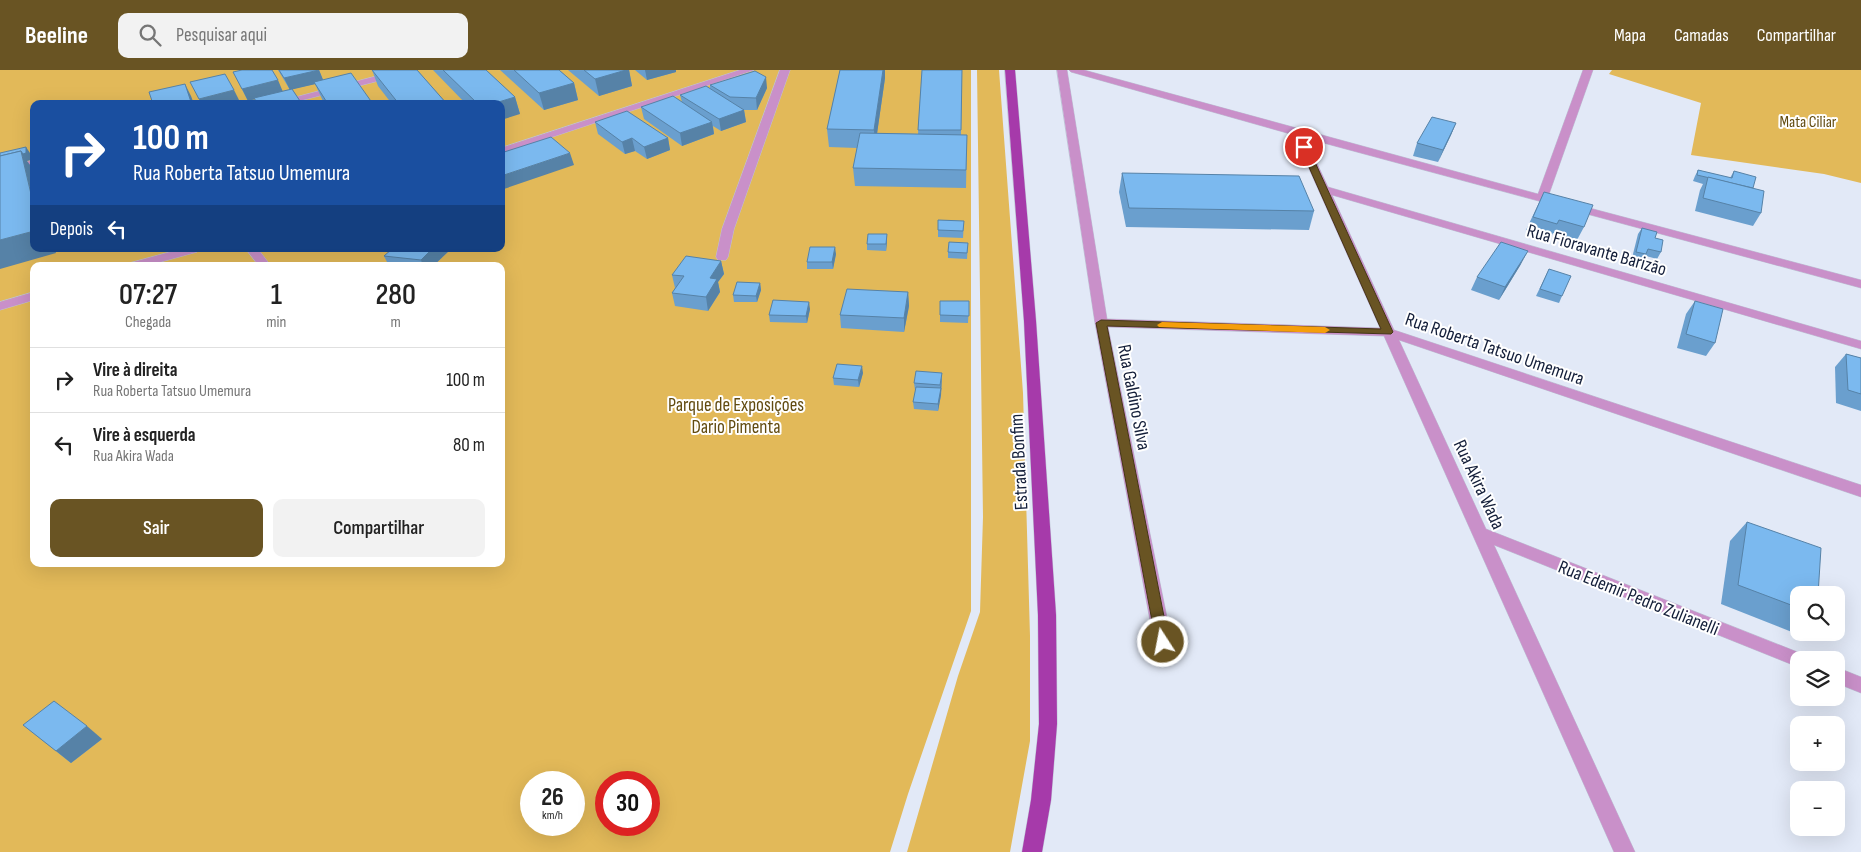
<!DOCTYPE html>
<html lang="pt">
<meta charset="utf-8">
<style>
body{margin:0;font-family:"Sofia Sans Condensed",sans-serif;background:#f2f2f2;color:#222;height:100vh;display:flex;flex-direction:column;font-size:19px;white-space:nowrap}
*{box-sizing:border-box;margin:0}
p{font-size:16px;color:#767676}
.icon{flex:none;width:28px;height:28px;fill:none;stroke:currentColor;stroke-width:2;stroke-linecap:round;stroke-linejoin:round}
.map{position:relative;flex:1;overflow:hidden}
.sheet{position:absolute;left:30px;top:192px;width:475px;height:305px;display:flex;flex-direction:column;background:#fff;border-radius:10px;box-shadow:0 5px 20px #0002}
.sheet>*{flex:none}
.guide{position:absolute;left:30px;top:30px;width:475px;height:152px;border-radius:10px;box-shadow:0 5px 20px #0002;background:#1a4fa0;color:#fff;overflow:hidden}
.fabs{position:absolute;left:1790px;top:516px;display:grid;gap:10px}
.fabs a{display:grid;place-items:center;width:55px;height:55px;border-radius:10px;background:#fff;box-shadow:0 5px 20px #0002;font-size:25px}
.speed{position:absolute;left:520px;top:701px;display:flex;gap:10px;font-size:25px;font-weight:700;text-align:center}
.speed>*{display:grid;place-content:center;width:65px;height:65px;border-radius:50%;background:#fff;box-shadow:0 5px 20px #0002;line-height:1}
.speed small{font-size:12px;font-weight:400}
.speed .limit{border:8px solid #d22;background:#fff;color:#111}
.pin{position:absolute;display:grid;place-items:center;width:42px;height:42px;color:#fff;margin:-21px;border:2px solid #fff;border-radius:50%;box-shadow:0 1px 5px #0007}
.me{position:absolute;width:55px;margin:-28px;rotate:349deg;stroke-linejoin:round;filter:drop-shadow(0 0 4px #0008)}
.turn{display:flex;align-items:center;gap:18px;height:105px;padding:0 20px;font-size:22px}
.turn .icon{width:65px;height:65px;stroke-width:2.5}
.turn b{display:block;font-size:35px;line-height:42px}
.then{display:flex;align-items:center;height:48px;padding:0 20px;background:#0003;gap:10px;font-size:19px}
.eta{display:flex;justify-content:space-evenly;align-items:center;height:85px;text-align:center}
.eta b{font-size:30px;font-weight:600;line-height:35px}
.primary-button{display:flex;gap:10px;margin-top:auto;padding:10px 20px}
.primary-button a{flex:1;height:58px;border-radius:10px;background:#695423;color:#fff;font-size:20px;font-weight:600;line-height:58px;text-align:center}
.primary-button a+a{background:#f2f2f2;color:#222}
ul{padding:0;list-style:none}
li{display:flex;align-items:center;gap:15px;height:65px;padding:0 20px;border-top:1px solid #e0e0e0}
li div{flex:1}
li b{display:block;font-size:19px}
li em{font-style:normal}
header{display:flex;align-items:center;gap:30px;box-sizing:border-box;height:70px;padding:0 25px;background:#695423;color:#fff}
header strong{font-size:24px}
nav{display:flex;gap:28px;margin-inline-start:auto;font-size:18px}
.search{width:350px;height:45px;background:#f2f2f2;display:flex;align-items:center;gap:12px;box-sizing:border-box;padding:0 18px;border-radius:10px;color:#767676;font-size:19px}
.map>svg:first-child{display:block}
.green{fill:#e2b959;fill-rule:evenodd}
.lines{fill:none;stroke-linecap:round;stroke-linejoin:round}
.street-casing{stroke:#bdc4d5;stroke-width:1}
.primary-casing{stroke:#bdc4d5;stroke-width:1}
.street{fill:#c990c9;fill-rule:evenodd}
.primary{fill:#a63aaa;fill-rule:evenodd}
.wall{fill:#6a9fce}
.shaded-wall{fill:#5682a7}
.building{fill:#7bb9ef;stroke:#5682a7}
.route{fill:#695423;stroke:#443717}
.slow{fill:#f59e0b}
.labels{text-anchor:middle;stroke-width:4;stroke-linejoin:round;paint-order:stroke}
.far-park-label{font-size:16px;fill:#624b10;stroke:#fff}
.street-label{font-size:19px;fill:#131e39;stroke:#fff}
.park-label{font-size:19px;fill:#624b10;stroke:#fff}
</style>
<header>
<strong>Beeline</strong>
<div class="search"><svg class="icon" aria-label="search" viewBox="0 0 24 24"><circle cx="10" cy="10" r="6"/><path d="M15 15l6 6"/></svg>Pesquisar aqui</div>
<nav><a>Mapa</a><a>Camadas</a><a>Compartilhar</a></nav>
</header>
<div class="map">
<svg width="1861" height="782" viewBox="0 0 1861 782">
<rect width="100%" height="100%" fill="#e2e9f7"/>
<g class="green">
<path d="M0,0H971V541L908,724L890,782H0ZM34,34H501V179H34ZM34,196H501V494H34ZM531,712H574V755H531ZM606,712H649V755H606Z"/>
<path d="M977,0H999L1023,323L1030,566V671L1010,782H907L958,606L980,542L983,447Z"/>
<path d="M1612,0H1861V113L1824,104L1691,85L1701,33L1609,4Z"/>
</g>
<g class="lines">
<g class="street-casing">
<g id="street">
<path d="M400,0H416L414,2L287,34H269Z"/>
<path d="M740,0H754L501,84V78Z"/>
<path d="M780,0H790L734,159L728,187L726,190H718L716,187L722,159Z"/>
<path d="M1057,0H1067L1107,249L1380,258L1294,65L1071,2L1069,0H1084L1538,124L1583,0H1593L1548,127L1861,210V218L1305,68L1328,117L1861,271V279L1332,125L1394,260L1861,415V427L1399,270L1486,459L1805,585L1808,590H1799V597L1793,595L1494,475L1635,782H1614L1384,266L1108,257L1172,572L1169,577L1163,579L1157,577L1154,572L1095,253Z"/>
<path d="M34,90V96L0,105V99Z"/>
<path d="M181,179H199L197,182L146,196H128L130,193Z"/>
<path d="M246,179H258L271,196H259Z"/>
<path d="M34,222V230L0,240V232Z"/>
<path d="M1836,597L1861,607V623L1836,613Z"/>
</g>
</g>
<g class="primary-casing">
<path id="primary" d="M1005,0H1015L1036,251L1056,545L1057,654L1051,730L1042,782H1022L1031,730L1039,654L1038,545L1024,251Z"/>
</g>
<use href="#street" class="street"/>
<use href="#primary" class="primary"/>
</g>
<g class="wall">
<path d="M278,0H319L323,10L373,34H324L322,29L315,14L292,19L302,34H257L255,29L248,31L233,2L283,21L290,20Z"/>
<path d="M372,0H417L447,34H392L378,16Z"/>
<path d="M433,0H486L515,27L520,44L501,34H466Z"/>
<path d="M500,0H559L574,13L578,30L544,40Z"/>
<path d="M568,0H629L632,16L599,26Z"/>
<path d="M635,0H676V2L647,10Z"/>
<path d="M840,0H885V8L877,63L918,64L922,0H908H962L961,65H967L966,118L855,116L853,98L857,78L829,77L827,59Z"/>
<path d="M710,15L767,18L757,40H744L746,52L721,61L713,56L714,64L682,76L644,49L641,37L682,32L680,25L710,19Z"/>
<path d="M595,52L668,68L670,80L647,89L635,81L625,84L598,64Z"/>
<path d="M1456,53L1451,65L1438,92L1413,86L1417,73Z"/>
<path d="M1698,100L1730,108L1734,101L1753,118L1761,143L1753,156L1695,141L1700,120L1703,114L1693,111L1695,106Z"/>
<path d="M1122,103L1314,141L1309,160L1126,157L1119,122Z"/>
<path d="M1544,122L1584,157L1577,170L1553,163L1551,167L1526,160Z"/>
<path d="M938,150L964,151L963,168L938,167Z"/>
<path d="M1642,158L1655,168L1661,182L1657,189L1646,186L1642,191L1632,188L1638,164Z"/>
<path d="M887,164V171L886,181L867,180V174Z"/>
<path d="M968,173L967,189L948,188V182Z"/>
<path d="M451,179L433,196H389L384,186Z"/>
<path d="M836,184L833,199H807V192Z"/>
<path d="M721,191L724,204L718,212L720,222L708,241L675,236L672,223L675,218L672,205Z"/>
<path d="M1521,194L1499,230L1471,220L1477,207Z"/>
<path d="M1549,199L1562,226L1559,233L1536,226Z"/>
<path d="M760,213L761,220L757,232H734L733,225Z"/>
<path d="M908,222L909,236L904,262L841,258L840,245Z"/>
<path d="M940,231H969L968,253L940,252Z"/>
<path d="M1695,231L1715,273L1706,286L1677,278L1686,244Z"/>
<path d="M810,239L807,253L770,252L769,245Z"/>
<path d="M1846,284L1861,288V341L1836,333L1835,297Z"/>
<path d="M863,303L859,317L834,315L833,308Z"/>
<path d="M942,303L941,325L938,341L914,339L913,332L916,320H915L914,313Z"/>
<path d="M1747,452L1799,525V562L1797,564L1721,534L1730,471Z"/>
<path d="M23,655L102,669L71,693Z"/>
</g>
<g class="shaded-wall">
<path d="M319,0L324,12L290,20L284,8Z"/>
<path d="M626,0H629L632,16L599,26L595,9Z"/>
<path d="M645,0H676V2L647,10Z"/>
<path d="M883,0H885V8L875,78L874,60Z"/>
<path d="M766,7L767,18L757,40L756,28Z"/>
<path d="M278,10L283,22L248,31L242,19Z"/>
<path d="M574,13L578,30L544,40L539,23Z"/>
<path d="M185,14L191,26L194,34H182Z"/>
<path d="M234,20L240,32L235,34H201L199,29Z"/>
<path d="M515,27L520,44L501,50V34H492Z"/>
<path d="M744,40L746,52L721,61L719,49Z"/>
<path d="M712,52L714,64L682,76L680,63Z"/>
<path d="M1456,53L1451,65L1438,92L1443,80Z"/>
<path d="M632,68L635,81L625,84L622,72Z"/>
<path d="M668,68L670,80L647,89L644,77Z"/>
<path d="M26,77L30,83L31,90L27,91L34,100V137L21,81Z"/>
<path d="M570,83L574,95L501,120V106Z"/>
<path d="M34,161V179H55L56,183L0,199V170Z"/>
<path d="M887,164V171L886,181V174Z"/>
<path d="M835,177L836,184L833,199L832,192Z"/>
<path d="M432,179H451L433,196H423L421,190Z"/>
<path d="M1528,181L1521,194L1499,230L1505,217Z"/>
<path d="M721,191L724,204L718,212L720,222L708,241L706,227L710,208Z"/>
<path d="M760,213L761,220L757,232L756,226Z"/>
<path d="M908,222L909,236L904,262V248Z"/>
<path d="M809,232L810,239L807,253L806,246Z"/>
<path d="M862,296L863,303L859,317L858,310Z"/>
<path d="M942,303L941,325L938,341V334Z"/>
<path d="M87,656L102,669L71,693L56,681Z"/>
</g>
<g class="building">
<path d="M242,0H272L278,10L242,19L233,2Z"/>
<path d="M279,0H319L284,8Z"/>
<path d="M372,0H417L447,34H399Z"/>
<path d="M443,0H486L515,27L492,34H478Z"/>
<path d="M514,0H559L574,13L539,23Z"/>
<path d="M584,0H626L595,9Z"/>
<path d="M840,0H883L874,60L827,59Z"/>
<path d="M922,0H962L961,60H918Z"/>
<path d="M755,1L766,7L756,28L730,27L710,15Z"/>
<path d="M351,3L373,34H328L314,12Z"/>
<path d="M225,4L234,20L199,29L190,12Z"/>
<path d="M185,14L191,32L182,34H153L149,22Z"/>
<path d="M706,16L744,40L719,49L680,25Z"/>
<path d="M292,19L302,34H258L254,28Z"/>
<path d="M673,26L712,52L680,63L641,37Z"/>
<path d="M627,41L668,68L644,77L632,68L622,72L595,52Z"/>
<path d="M1432,47L1456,53L1443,80L1417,73Z"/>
<path d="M860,63L967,65L966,100L853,98Z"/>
<path d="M551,67L570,83L501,106V83Z"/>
<path d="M26,77V83L23,84L21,81L0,86V83Z"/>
<path d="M21,81L34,137V161L0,170V86Z"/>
<path d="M1698,100L1732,108L1734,101L1756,107L1753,118L1697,105Z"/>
<path d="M1122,103L1299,106L1314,141L1129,138Z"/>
<path d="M1708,107L1764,121L1761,143L1703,128Z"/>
<path d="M1544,122L1593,135L1584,157L1559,150L1557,154L1533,147Z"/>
<path d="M938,150L964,151L963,161L938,160Z"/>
<path d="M1642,158L1657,162L1655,168L1663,170L1661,182L1648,179L1646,184L1636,182Z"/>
<path d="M868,164H887L886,174H867Z"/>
<path d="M949,172L968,173L967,183L948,182Z"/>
<path d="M1501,172L1528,181L1505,217L1477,207Z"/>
<path d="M810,177H835L832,192H807Z"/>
<path d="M392,179H432L421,190L384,186Z"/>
<path d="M686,186L721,191L710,208L717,209L706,227L672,223L684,206L672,205Z"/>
<path d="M1549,199L1571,206L1562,226L1540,219Z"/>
<path d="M737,212L760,213L756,226L733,225Z"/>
<path d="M847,219L908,222L904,248L840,245Z"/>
<path d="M773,230L809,232L806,246L769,245Z"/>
<path d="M940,231H969V246L940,245Z"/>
<path d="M1695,231L1723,239L1715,273L1686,264Z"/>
<path d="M1846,284L1861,288V324L1848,320Z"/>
<path d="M837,294L862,296L858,310L833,308Z"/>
<path d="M916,301L942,303L940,315L914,313Z"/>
<path d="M916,317L941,318L938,334L913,332Z"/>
<path d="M1747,452L1821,478L1818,525H1799V538L1738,515Z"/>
<path d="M54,631L87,656L56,681L23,655Z"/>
</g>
<path class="route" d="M1301,75L1308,77L1393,262L1391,264L1107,256L1169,572L1167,576L1163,578L1158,576L1156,572L1096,253L1101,250L1381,259L1300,77Z"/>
<path class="slow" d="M1162,252L1325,257L1330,260L1325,263L1159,257L1157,255Z"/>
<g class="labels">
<g class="far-park-label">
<text x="1808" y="57">Mata Ciliar</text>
</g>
<g class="street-label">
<text transform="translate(1597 179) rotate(16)" y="7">Rua Fioravante Barizão</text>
<text transform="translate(1495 278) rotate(19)" y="7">Rua Roberta Tatsuo Umemura</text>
<text transform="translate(1135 327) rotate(79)" y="7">Rua Galdino Silva</text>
<text transform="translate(1018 392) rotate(-93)" y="7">Estrada Bonfim</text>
<text transform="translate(1480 414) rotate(65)" y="7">Rua Akira Wada</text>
<text transform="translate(1639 527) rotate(22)" y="7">Rua Edemir Pedro Zulianelli</text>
</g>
<g class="park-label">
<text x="736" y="341">Parque de Exposições<tspan x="736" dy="22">Dario Pimenta</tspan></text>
</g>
</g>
</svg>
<div class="fabs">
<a><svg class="icon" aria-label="search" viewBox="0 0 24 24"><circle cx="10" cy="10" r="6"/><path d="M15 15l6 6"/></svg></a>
<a><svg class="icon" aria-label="layers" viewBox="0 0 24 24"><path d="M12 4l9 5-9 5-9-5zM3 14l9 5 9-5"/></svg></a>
<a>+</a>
<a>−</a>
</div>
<div class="speed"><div>26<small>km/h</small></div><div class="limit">30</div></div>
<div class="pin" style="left:1304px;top:77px;background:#d93025"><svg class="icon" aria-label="arrive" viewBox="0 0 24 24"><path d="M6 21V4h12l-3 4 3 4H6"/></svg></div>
<svg class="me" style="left:1163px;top:572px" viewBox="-20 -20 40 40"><circle r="17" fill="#695423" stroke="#fff" stroke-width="3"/><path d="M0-11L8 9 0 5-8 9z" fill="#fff"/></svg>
<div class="guide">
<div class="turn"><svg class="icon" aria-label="right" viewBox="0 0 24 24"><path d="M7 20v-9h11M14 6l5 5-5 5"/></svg><div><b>100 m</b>Rua Roberta Tatsuo Umemura</div></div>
<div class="then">Depois<svg class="icon" aria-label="left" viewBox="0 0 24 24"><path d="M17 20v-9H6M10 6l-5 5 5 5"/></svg></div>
</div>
<section class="sheet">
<div class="eta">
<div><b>07:27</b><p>Chegada</p></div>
<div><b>1</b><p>min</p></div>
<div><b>280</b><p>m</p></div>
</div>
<ul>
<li><svg class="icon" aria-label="right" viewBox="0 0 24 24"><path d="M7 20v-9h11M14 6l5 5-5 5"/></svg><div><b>Vire à direita</b><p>Rua Roberta Tatsuo Umemura</p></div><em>100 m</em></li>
<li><svg class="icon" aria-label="left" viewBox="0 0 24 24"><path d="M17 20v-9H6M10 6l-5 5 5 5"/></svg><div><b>Vire à esquerda</b><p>Rua Akira Wada</p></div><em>80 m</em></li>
</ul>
<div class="primary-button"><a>Sair</a><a>Compartilhar</a></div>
</section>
</div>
